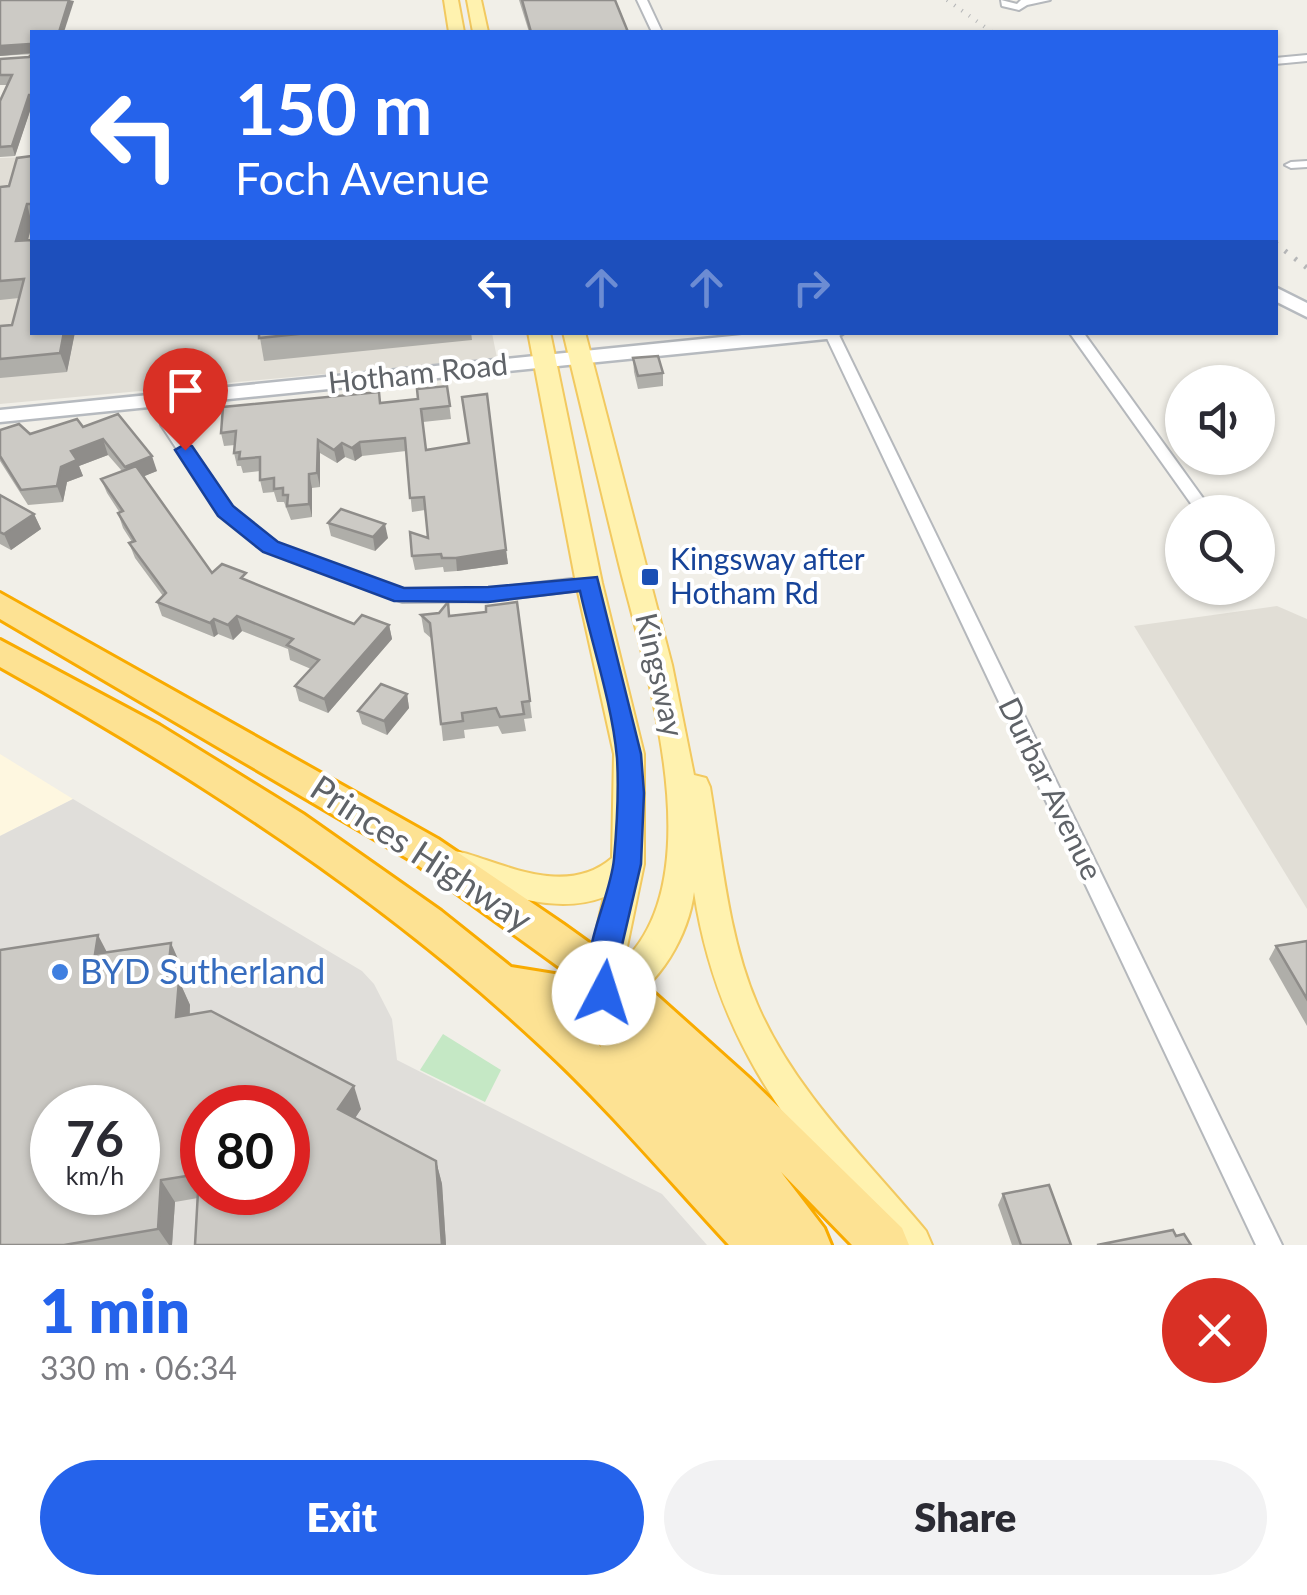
<!DOCTYPE html>
<meta charset="utf-8">
<style>
body{margin:0;font-family:Lato,sans-serif;background:#f2f2f3;color:#2b2b33;height:100vh;display:flex;flex-direction:column;font-size:38px;white-space:nowrap}
*{box-sizing:border-box;margin:0}
p{font-size:32px;color:#7c7c81}
.icon{flex:none;width:55px;height:55px;fill:none;stroke:currentColor;stroke-width:2;stroke-linecap:round;stroke-linejoin:round}
.map{position:relative;height:1245px;overflow:hidden}
.sheet{display:flex;flex-direction:column;background:#fff;flex:1}
.sheet>*{flex:none}
.hud{position:absolute;left:30px;top:30px;width:1248px;height:305px;border-radius:0px;box-shadow:0 2px 8px #0004;background:#2563eb;color:#fff;overflow:hidden}
.fabs{position:absolute;left:1165px;top:365px;display:grid;gap:20px}
.fabs a{display:grid;place-items:center;width:110px;height:110px;border-radius:50%;background:#fff;box-shadow:0 2px 8px #0004;font-size:50px}
.speed{position:absolute;left:30px;top:1085px;display:flex;gap:20px;font-size:50px;font-weight:700;text-align:center}
.speed>*{display:grid;place-content:center;width:130px;height:130px;border-radius:50%;background:#fff;box-shadow:0 2px 8px #0004;line-height:1}
.speed small{font-size:25px;font-weight:400}
.speed .limit{border:15px solid #d22;background:#fff;color:#111}
.pin{position:absolute;display:grid;place-items:center;width:85px;height:85px;color:#fff;margin:-102px -42px;border-radius:50% 50% 50% 0;rotate:-45deg;box-shadow:0 0 10px #0007}
.pin .icon{rotate:45deg}
.me{position:absolute;width:110px;margin:-55px;rotate:5deg;stroke-linejoin:round;filter:drop-shadow(0 0 8px #0008)}
.turn{display:flex;align-items:center;gap:35px;height:210px;padding:0 40px;font-size:45px}
.turn .icon{width:130px;height:130px;stroke-width:2.5}
.turn b{display:block;font-size:70px;line-height:85px}
.lanes{display:flex;align-items:center;height:95px;padding:0 40px;background:#0003;justify-content:center;gap:50px;direction:ltr}
.lanes .off{opacity:.35}
.round{display:grid;place-items:center;flex:none;width:105px;height:105px;border-radius:52px;background:#f2f2f3}
.overview{display:flex;align-items:center;justify-content:space-between;height:170px;padding:0 40px}
h1{font-size:60px;font-weight:800;line-height:75px;color:#2563eb}
.primary-button{display:flex;gap:20px;margin-top:auto;padding:20px 40px}
.primary-button a{flex:1;height:115px;border-radius:60px;background:#2563eb;color:#fff;font-size:40px;font-weight:800;line-height:115px;text-align:center}
.primary-button a+a{background:#f2f2f3;color:#2b2b33}
.map>svg:first-child{display:block}
.commercial{fill:#fef7e0}
.industrial{fill:#e0deda;fill-rule:evenodd}
.education{fill:#e1ded6}
.green{fill:#c5e8c5}
.lines{fill:none;stroke-linecap:round;stroke-linejoin:round}
.street-casing{stroke:#b5b8bc;stroke-width:4}
.secondary-casing{stroke:#b6babf;stroke-width:5}
.primary-casing{stroke:#f2c960;stroke-width:4}
.highway-casing{stroke:#f9ab00;stroke-width:6}
.street{fill:#fff;fill-rule:evenodd}
.secondary{fill:#fff;fill-rule:evenodd}
.primary{fill:#fff2af;fill-rule:evenodd}
.highway{fill:#fde293;fill-rule:evenodd}
.rail-far1{stroke:#b6b7b8;stroke-width:4;stroke-dasharray:1 8;stroke-linecap:butt}
.rail{stroke:#b6b7b8;stroke-width:5;stroke-dasharray:2.5 10;stroke-linecap:butt}
.wall{fill:#afaea9}
.shaded-wall{fill:#8f8d8a}
.building{fill:#cccac5;stroke:#8f8d8a;stroke-width:2.5;fill-rule:evenodd}
.route{fill:#2563eb;stroke:#184099;stroke-width:2.5}
.transit-dot{fill:#1a4fb4;stroke:#fff;stroke-width:4}
.shop-dot{fill:#3f7fe0;stroke:#fff;stroke-width:4}
.labels{text-anchor:middle;stroke-width:8;stroke-linejoin:round;paint-order:stroke}
.street-label{font-size:30px;fill:#5f6368;stroke:#fff}
.transit-label{font-size:30px;fill:#164399;stroke:#fff;text-anchor:start}
.near-street-label{font-size:35px;fill:#5f6368;stroke:#fff}
.near-shop-label{font-size:35px;fill:#366cbe;stroke:#fff;text-anchor:start}
</style>
<div class="map">
<svg width="1307" height="1245" viewBox="0 0 1307 1245">
<rect width="100%" height="100%" fill="#f1efe8"/>
<path class="commercial" d="M0,754L73,799L0,836Z"/>
<path class="industrial" d="M73,799L362,971L374,984L392,1019L397,1060L662,1194L707,1245H0V836ZM52,1108H138V1192H52ZM202,1108H288V1192H202Z"/>
<g class="education">
<path d="M26,157L9,213L32,212V332L492,333L497,358L0,404V158Z"/>
<path d="M1277,606L1307,619V909L1134,626Z"/>
</g>
<path class="green" d="M443,1034L501,1070L485,1102L420,1070Z"/>
<g class="lines">
<g class="street-casing">
<g id="street">
<path d="M637,0H647L662,32H652Z"/>
<path d="M1001,0L1017,4L1021,0H1050L1027,5L1019,10L1002,6Z"/>
<path d="M1307,55V61L1275,64V58Z"/>
<path d="M1307,161V167L1291,168L1285,165L1291,162Z"/>
<path d="M824,332L838,333L1282,1245H1256Z"/>
<path d="M1069,332H1083L1213,512H1197Z"/>
<path d="M164,395L171,399L175,425L232,507L277,543L403,590L488,589L589,577L597,583L589,589L488,601L402,602L265,551L220,515L161,425L157,399Z"/>
</g>
</g>
<g class="secondary-casing">
<g id="secondary">
<path d="M1275,287L1307,303V317L1275,301Z"/>
<path d="M772,332H845L836,338L0,422V410Z"/>
</g>
</g>
<g class="primary-casing">
<g id="primary">
<path d="M444,0H458L464,32H449Z"/>
<path d="M467,0H481L488,32H473Z"/>
<path d="M528,332H550L602,583L644,754V864L624,961C713,874 645,669 619,564C600,487 582,410 563,332H585L672,665L694,775L706,778L710,787C722,859 728,936 757,1004C794,1091 867,1160 926,1231L932,1245H886C791,1128 718,1047 694,892C689,933 660,988 619,1004L591,987L586,976L604,897C551,917 492,890 441,873L436,863L441,853C456,848 470,855 486,860C527,874 575,890 612,858L614,754L576,583Z"/>
</g>
</g>
<g class="highway-casing">
<path id="highway" d="M0,593L438,839L563,924L634,975L749,1078L902,1228L909,1245H852L781,1172L824,1228L831,1245H729C667,1178 608,1108 541,1046C379,895 193,775 0,667V640L159,725L303,814L441,911L511,967L573,977L412,861L0,619ZM567,1014H587L601,1047L571,1018Z"/>
</g>
<use href="#street" class="street"/>
<use href="#secondary" class="secondary"/>
<use href="#primary" class="primary"/>
<use href="#highway" class="highway"/>
<path class="rail-far1" d="M947,0L992,32"/>
<path class="rail" d="M1275,243L1307,268"/>
</g>
<g class="wall">
<path d="M0,0L74,1L32,32V105L15,156L0,157V101L8,85H0V59L29,57L32,54L0,56Z"/>
<path d="M519,0H614L628,32H529Z"/>
<path d="M32,156V224L28,240L32,332H75L67,372L0,378V326L12,325L19,298L0,300V187L9,186Z"/>
<path d="M259,332H471L472,340L264,361Z"/>
<path d="M633,358L663,373V386L638,389L634,372Z"/>
<path d="M447,386L451,419L423,422L426,450L506,550L508,564L457,571L444,572L443,567L415,570L412,556L428,538L425,510L412,512L406,451L362,456L355,461L345,457L337,463L320,453V487L312,488V517L291,520L284,502H277L274,492L263,493L260,480V471L243,473L241,466H237L234,453L235,445L224,446L221,433L379,392L381,403L418,399Z"/>
<path d="M83,427L157,471L144,476L212,573L249,581L354,624L389,625L392,639L328,713L299,701L295,686L311,669L290,660L288,649L242,631L233,640L218,634L214,637L162,616L157,602L163,596L135,558L129,543L132,542L123,528L118,513H120L107,493L101,479L122,471L108,455L79,466L83,476L67,482L63,502L28,505L0,461V430L30,434Z"/>
<path d="M0,495L34,514L41,529L11,550L0,544Z"/>
<path d="M328,523L388,538L375,551L331,536Z"/>
<path d="M517,602L532,718L524,719L526,731L502,734L498,726L464,730L465,738L443,741L432,639L424,632L421,615L450,616L486,612Z"/>
<path d="M407,694L409,708L387,735L362,724L358,711Z"/>
<path d="M1307,941V1026L1269,959L1276,946Z"/>
<path d="M107,953L182,968L181,985L190,1005V1015L361,1109L355,1118L436,1161L442,1184L446,1245H195L198,1198L175,1202L172,1245H0Z"/>
<path d="M1003,1194L1071,1245H1012L998,1205Z"/>
</g>
<g class="shaded-wall">
<path d="M69,0L74,1L64,32H59Z"/>
<path d="M29,44L32,53L0,56V46Z"/>
<path d="M29,95L32,105L15,156L12,146Z"/>
<path d="M27,204L32,224L23,259L16,241Z"/>
<path d="M64,332H75L67,372L60,353Z"/>
<path d="M103,439L108,455L79,466L83,476L67,482L63,502L57,486L61,467L71,451Z"/>
<path d="M318,440L320,453V487L317,473Z"/>
<path d="M360,442L362,456L355,461L352,448Z"/>
<path d="M342,443L345,457L337,463L334,450Z"/>
<path d="M152,456L157,471L130,482L125,467Z"/>
<path d="M309,474L312,488V517L309,504Z"/>
<path d="M34,514L41,529L11,550L4,534Z"/>
<path d="M385,524L388,538L375,551L373,537Z"/>
<path d="M506,550L508,564L457,571L456,558Z"/>
<path d="M237,616L242,631L233,640L228,625Z"/>
<path d="M214,619L218,634L214,637L210,623Z"/>
<path d="M389,625L392,639L328,713L324,699Z"/>
<path d="M407,694L409,708L387,735L384,721Z"/>
<path d="M98,935L111,960L95,954Z"/>
<path d="M171,943L182,968L181,985L190,1005L188,1041L176,1017L167,982Z"/>
<path d="M354,1086L361,1109L346,1132L338,1109Z"/>
<path d="M436,1161L442,1184L446,1245H442Z"/>
<path d="M161,1180L175,1202L172,1245H169L158,1229Z"/>
</g>
<g class="building">
<path d="M0,0H69L59,32H32V53L29,44L0,46Z"/>
<path d="M522,0H615L628,32H531Z"/>
<path d="M32,54V95H29L12,146L0,147V101L12,75H0V59L29,57Z"/>
<path d="M32,156V204H27L16,241L32,240V332H64L60,353L0,359V326L12,325L24,279L0,281V187L9,186L17,158Z"/>
<path d="M259,332H317L259,338Z"/>
<path d="M658,356L663,373L638,376L633,358Z"/>
<path d="M447,386L450,406L421,409L426,450L469,443L462,397L487,394L506,550L456,558H442L441,554L412,556L410,532L428,538L424,497L410,498L405,438L360,442L352,448L342,443L334,450L318,440L317,473L309,474V504L287,506L288,495H283V488L274,489V478L260,480V457L239,459L240,452L234,453L236,431L221,433L223,407L379,392L380,403L418,399L417,389Z"/>
<path d="M118,414L152,456L125,467L103,439L71,451L77,460L61,467L57,486L21,490L0,456V430L19,424L30,434L77,419L83,427Z"/>
<path d="M136,466L212,573L222,564L246,573L241,578L354,624L362,615L389,625L324,699L295,686L319,660L287,645L293,639L237,616L228,625L214,619L210,623L157,602L166,593L129,543L135,541L118,513L123,511L101,479Z"/>
<path d="M0,495L34,514L4,534L0,532Z"/>
<path d="M341,509L385,524L373,537L328,523Z"/>
<path d="M448,602L449,616L486,612V606L517,602L530,701L522,702L524,714L500,717L496,708L462,713L463,721L441,724L430,623L421,615L439,613Z"/>
<path d="M381,684L407,694L384,721L358,711Z"/>
<path d="M98,935L95,954L171,943L167,982L179,980L176,1017L211,1011L354,1086L338,1109L436,1161L442,1245H195L199,1174L161,1180L158,1229L64,1245H0V950ZM52,1108H138V1192H52ZM202,1108H288V1192H202Z"/>
<path d="M1307,941V999L1276,946Z"/>
<path d="M1049,1185L1071,1245H1021L1003,1194Z"/>
<path d="M1173,1230L1176,1236L1184,1234L1191,1245H1097Z"/>
</g>
<path class="route" d="M185,444L192,446L233,506L278,542L404,588L488,587L597,577L641,754L644,793L641,864L619,958V993L614,1002L604,1006L594,1002C574,959 610,902 614,859C617,825 619,791 617,758C612,703 592,645 580,591L488,602L394,601L263,552L218,516L175,450Z"/>
<rect class="transit-dot" x="640" y="567" width="20" height="20" rx="5"/>
<circle class="shop-dot" cx="60" cy="972" r="10"/>
<g class="labels">
<g class="street-label">
<text transform="translate(418 374) rotate(-6)" y="10">Hotham Road</text>
<text transform="translate(659 675) rotate(77)" y="10">Kingsway</text>
<text transform="translate(1050 789) rotate(64)" y="10">Durbar Avenue</text>
</g>
<g class="transit-label">
<text x="670" y="570">Kingsway after<tspan x="670" dy="34">Hotham Rd</tspan></text>
</g>
<g class="near-street-label">
<text transform="translate(421 854) rotate(33)" y="12">Princes Highway</text>
</g>
<g class="near-shop-label">
<text x="80" y="984">BYD Sutherland</text>
</g>
</g>
</svg>
<div class="fabs">
<a><svg class="icon" aria-label="sound" viewBox="0 0 24 24"><path d="M4 9h4l5-4v14l-5-4H4zM17 9q2 3 0 6"/></svg></a>
<a><svg class="icon" aria-label="search" viewBox="0 0 24 24"><circle cx="10" cy="10" r="6"/><path d="M15 15l6 6"/></svg></a>
</div>
<div class="speed"><div>76<small>km/h</small></div><div class="limit">80</div></div>
<div class="pin" style="left:185px;top:450px;background:#d93025"><svg class="icon" aria-label="arrive" viewBox="0 0 24 24"><path d="M6 21V4h12l-3 4 3 4H6"/></svg></div>
<svg class="me" style="left:604px;top:993px" viewBox="-20 -20 40 40"><circle r="19" fill="#fff"/><path d="M0-13L10 11 0 6-10 11z" fill="#2563eb"/></svg>
<div class="hud">
<div class="turn"><svg class="icon" aria-label="left" viewBox="0 0 24 24"><path d="M17 20v-9H6M10 6l-5 5 5 5"/></svg><div><b>150 m</b>Foch Avenue</div></div>
<div class="lanes"><svg class="icon" aria-label="left" viewBox="0 0 24 24"><path d="M17 20v-9H6M10 6l-5 5 5 5"/></svg><svg class="icon off" aria-label="ahead" viewBox="0 0 24 24"><path d="M12 20V5M6 11l6-6 6 6"/></svg><svg class="icon off" aria-label="ahead" viewBox="0 0 24 24"><path d="M12 20V5M6 11l6-6 6 6"/></svg><svg class="icon off" aria-label="right" viewBox="0 0 24 24"><path d="M7 20v-9h11M14 6l5 5-5 5"/></svg></div>
</div>
</div>
<section class="sheet">
<div class="overview"><div><h1>1 min</h1><p>330 m · 06:34</p></div><a class="round" style="background:#d93025;color:#fff"><svg class="icon" aria-label="close" viewBox="0 0 24 24"><path d="M6 6l12 12M18 6L6 18"/></svg></a></div>
<div class="primary-button"><a>Exit</a><a>Share</a></div>
</section>
